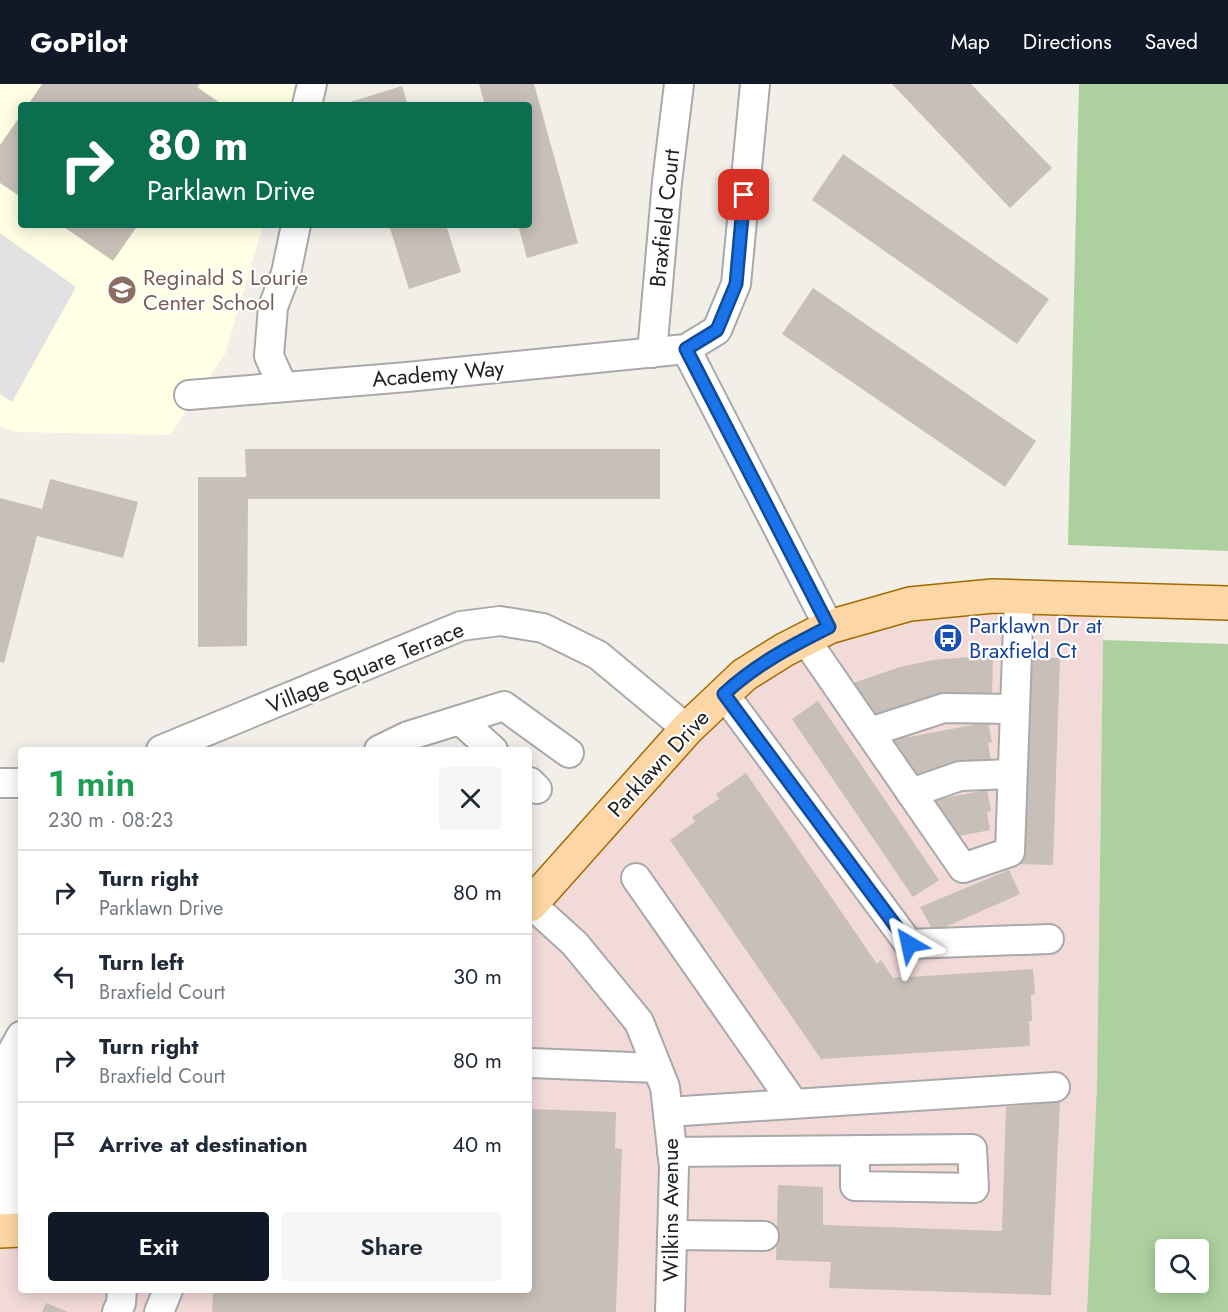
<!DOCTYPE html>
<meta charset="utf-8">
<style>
body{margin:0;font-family:Jost,sans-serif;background:#f6f6f7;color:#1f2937;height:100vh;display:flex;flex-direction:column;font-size:22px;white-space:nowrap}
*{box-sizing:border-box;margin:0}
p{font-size:20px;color:#747a83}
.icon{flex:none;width:33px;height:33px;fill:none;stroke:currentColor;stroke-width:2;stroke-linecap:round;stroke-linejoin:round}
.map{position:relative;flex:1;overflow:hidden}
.drawer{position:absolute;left:18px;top:663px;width:514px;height:546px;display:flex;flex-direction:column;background:#fff;border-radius:6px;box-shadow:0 3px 15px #0003}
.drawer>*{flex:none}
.hud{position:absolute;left:18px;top:18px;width:514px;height:126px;border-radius:6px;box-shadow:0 3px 15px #0003;background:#0b6e4f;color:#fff;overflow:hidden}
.tools{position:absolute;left:1155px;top:1155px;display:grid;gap:12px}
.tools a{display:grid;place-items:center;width:54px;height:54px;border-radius:6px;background:#fff;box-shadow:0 3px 15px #0003;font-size:30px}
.pin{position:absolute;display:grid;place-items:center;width:51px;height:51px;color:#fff;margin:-26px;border-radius:12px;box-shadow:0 3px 9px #0006}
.me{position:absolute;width:66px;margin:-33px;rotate:324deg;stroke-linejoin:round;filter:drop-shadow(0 0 4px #0008)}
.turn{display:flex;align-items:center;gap:21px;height:126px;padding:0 30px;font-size:27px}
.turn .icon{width:78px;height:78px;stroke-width:2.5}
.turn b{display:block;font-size:42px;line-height:51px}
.round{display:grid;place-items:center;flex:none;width:63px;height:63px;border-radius:6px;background:#f6f6f7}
.overview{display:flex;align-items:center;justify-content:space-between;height:102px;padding:0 30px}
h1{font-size:36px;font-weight:600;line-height:45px;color:#1e9e55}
.button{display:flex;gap:12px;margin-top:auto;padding:12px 30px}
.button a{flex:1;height:69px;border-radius:6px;background:#111827;color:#fff;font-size:24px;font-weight:600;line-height:69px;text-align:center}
.button a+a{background:#f6f6f7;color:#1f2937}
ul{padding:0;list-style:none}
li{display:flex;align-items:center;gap:18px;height:84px;padding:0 30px;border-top:2px solid #e0e1e3}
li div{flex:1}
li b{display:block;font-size:22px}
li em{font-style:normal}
header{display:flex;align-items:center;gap:36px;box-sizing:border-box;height:84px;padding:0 30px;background:#111827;color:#fff}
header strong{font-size:28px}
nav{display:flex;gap:33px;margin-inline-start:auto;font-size:21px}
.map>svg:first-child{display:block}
.commercial{fill:#f2dad9}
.education{fill:#ffffe5}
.forest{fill:#add19e;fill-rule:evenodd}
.parking{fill:#e2e2e2}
.building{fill:#c7bfb8}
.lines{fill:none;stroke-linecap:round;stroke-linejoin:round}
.minor-casing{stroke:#a9a9a9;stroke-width:32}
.major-casing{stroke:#a06b00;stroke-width:36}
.minor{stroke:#fff;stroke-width:28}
.major{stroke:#fcd6a4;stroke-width:33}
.route-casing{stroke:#114b97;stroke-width:15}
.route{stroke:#1a73e8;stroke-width:10}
.labels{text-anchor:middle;stroke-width:4.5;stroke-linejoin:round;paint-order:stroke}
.street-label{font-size:22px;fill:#222;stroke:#fff}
.education-label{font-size:22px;fill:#785e54;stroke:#fff;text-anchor:start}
.transit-label{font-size:22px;fill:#164399;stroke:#fff;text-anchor:start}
</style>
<header>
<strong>GoPilot</strong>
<nav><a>Map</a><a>Directions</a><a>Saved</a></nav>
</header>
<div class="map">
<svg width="1228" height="1228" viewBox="0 0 1228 1228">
<rect width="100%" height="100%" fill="#f2efe9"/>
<path class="commercial" d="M1106,515L1103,556L1097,1001L1087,1228H0V1147L21,1146V1206H530V821L650,684L829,543Z"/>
<path class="education" d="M0,0H304L298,21H21V141H263L225,270L170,351L16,348L0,342Z"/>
<g class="forest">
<path d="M1079,0H1228V467L1068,461Z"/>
<path d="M1103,556L1228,560V1228H1087L1097,1001ZM1166,1166H1198V1198H1166Z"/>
</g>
<path class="parking" d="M0,149L76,203L12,318L0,310Z"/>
<g class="building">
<path d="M42,0H200L197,3L223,21H28Z"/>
<path d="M479,0H534L578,159L527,174L518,141H530V21H485Z"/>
<path d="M892,0H971L1052,84L1010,124Z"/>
<path d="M402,2L408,21H351L350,18Z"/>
<path d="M21,31V113L0,99V61Z"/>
<path d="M843,70L1049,215L1017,260L812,116Z"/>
<path d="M61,141H138L113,177Z"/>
<path d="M389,141H446L461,188L409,205Z"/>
<path d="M813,204L1036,357L1005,403L782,250Z"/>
<path d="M245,365H660V415H248L247,562L198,563V393H246Z"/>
<path d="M50,395L138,418L123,474L37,452L4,579L0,578V414L42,425Z"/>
<path d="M993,571L992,611L927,617L865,634L850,600L900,583L933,576Z"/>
<path d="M1021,573L1060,574L1053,781L1014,780Z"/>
<path d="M818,617L939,796L913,813L792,635Z"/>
<path d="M988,638L992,658L988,659L991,677L903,694L888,657Z"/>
<path d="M746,689L877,880L881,876L893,894L1033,885L1035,910L1031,911L1032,937H1029L1030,962L821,975L670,756L695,738L692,733L719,715L716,710Z"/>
<path d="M987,706L991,727L987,728L990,746L945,755L928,717Z"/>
<path d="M1009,786L1020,810L934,848L920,823Z"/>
<path d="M1060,1017L1051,1211L829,1204L831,1178L776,1176L778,1101L823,1103V1141L1002,1147L1006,1023Z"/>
<path d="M530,1025L616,1028L615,1064L622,1065L616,1228H212L213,1206H530Z"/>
<path d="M46,1219L68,1228H42Z"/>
</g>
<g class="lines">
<g class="minor-casing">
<g id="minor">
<path d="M307,21L312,0"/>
<path d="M686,265L829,543"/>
<path d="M652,269L667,98L679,0"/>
<path d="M283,303L269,272L273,223L286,189L296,141"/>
<path d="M189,311L407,293L686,265L717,246L736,200L755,0"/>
<path d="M805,555L963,784L1010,768L1019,513"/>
<path d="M724,610L909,860L1049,855"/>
<path d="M460,636L493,666"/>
<path d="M870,648L944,624L1015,625"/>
<path d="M161,666L461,542L500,537L543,544L598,571L687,645"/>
<path d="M379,666L408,652L504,622L569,669"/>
<path d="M530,698L537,705"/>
<path d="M0,699H21"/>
<path d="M911,709L960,692L1012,690"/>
<path d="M636,794L794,1020"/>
<path d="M531,820L575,860L639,938L665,1003L674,1083L670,1228"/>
<path d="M530,979L657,984"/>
<path d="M668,1028L1055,1003"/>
<path d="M9,1064L11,970L21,952"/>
<path d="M672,1068L972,1065L974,1104L855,1102V1066"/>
<path d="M12,1147L9,1064H21"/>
<path d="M672,1151L764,1152"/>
<path d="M117,1228L121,1219L122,1206"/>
<path d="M159,1228L168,1206"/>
</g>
</g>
<g class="major-casing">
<g id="major">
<path d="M530,821L687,645L744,591L784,566L829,543L910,520L993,512L1228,519"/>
<path d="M0,1147L21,1146"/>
</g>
</g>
<use href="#minor" class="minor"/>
<use href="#major" class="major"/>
</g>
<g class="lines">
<g class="route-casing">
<path id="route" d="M744,111L736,200L717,246L686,265L829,543C791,562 755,581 724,610L909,860"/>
</g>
<use href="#route" class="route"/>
</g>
<defs>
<g id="school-disc" transform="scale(1.5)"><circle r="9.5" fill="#8d6e63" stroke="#fff"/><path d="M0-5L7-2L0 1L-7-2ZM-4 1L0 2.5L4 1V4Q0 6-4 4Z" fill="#fff"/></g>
<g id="bus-disc" transform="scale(1.5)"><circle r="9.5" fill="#1a4fb4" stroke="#fff"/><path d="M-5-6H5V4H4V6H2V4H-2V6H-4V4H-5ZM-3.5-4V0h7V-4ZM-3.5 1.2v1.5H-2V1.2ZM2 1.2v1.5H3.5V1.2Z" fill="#fff"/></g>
</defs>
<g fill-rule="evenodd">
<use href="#school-disc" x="122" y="206"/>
<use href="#bus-disc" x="948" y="554"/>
</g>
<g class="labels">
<g class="street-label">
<text transform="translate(664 134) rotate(-84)" y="8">Braxfield Court</text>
<text transform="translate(438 289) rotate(-5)" y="8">Academy Way</text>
<text transform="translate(365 583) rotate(-22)" y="8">Village Square Terrace</text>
<text transform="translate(658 679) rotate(-47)" y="8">Parklawn Drive</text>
<text transform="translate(670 1126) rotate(-90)" y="8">Wilkins Avenue</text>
</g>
<g class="education-label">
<text x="143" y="201">Reginald S Lourie<tspan x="143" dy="25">Center School</tspan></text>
</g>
<g class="transit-label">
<text x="969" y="549">Parklawn Dr at<tspan x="969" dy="25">Braxfield Ct</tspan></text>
</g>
</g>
</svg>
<div class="tools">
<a><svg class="icon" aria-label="search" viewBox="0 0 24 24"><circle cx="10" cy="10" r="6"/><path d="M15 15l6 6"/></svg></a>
</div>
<div class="pin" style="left:744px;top:111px;background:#d93025"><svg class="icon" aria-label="arrive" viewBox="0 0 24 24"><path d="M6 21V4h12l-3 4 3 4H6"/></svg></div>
<svg class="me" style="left:909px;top:860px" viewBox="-20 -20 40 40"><path d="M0-17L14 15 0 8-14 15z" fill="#1a73e8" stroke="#fff" stroke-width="4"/></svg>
<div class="hud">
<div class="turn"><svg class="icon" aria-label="right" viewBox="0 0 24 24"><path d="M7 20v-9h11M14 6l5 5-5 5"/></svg><div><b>80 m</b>Parklawn Drive</div></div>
</div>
<section class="drawer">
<div class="overview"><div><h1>1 min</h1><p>230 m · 08:23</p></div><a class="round"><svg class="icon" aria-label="close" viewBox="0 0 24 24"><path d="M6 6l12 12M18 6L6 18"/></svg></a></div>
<ul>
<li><svg class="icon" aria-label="right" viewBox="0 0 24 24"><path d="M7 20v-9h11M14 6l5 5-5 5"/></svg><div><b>Turn right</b><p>Parklawn Drive</p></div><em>80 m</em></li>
<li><svg class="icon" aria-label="left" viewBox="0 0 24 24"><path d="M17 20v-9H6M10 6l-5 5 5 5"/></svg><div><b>Turn left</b><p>Braxfield Court</p></div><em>30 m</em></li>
<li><svg class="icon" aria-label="right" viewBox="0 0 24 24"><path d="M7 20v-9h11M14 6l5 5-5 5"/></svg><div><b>Turn right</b><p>Braxfield Court</p></div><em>80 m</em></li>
<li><svg class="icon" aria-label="arrive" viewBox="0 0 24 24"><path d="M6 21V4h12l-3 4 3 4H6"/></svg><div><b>Arrive at destination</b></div><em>40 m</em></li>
</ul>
<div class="button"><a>Exit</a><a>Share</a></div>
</section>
</div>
